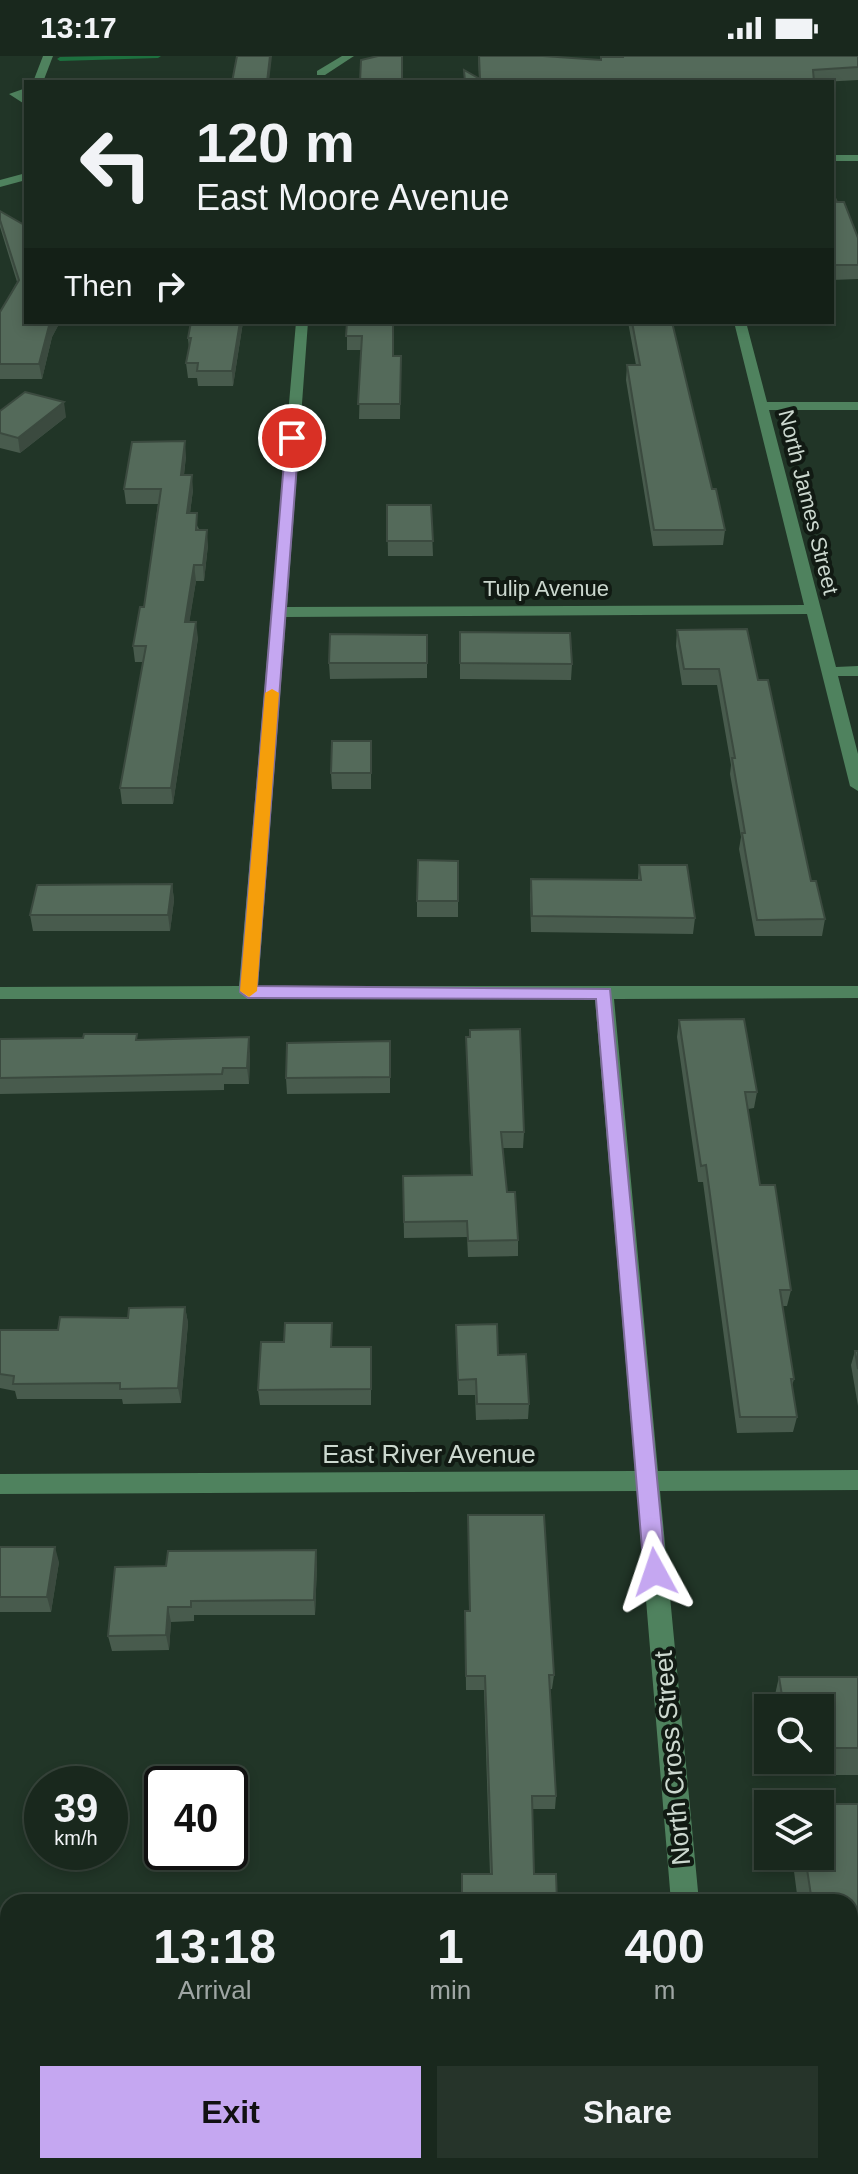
<!DOCTYPE html>
<style>
body{margin:0;font-family:Helvetica,sans-serif;background:#26342a;color:#f1f3f6;height:100vh;display:flex;flex-direction:column;font-size:30px;white-space:nowrap}
*{box-sizing:border-box;margin:0}
p{font-size:26px;color:#9fa6a4}
.icon{flex:none;width:44px;height:44px;fill:none;stroke:currentColor;stroke-width:2;stroke-linecap:round;stroke-linejoin:round}
.map{position:relative;flex:1;overflow:hidden}
.drawer{position:absolute;left:0px;top:1838px;width:858px;height:280px;display:flex;flex-direction:column;background:#19281d;border-radius:24px 24px 0 0;box-shadow:0 4px 12px #0003,0 0 0 2px #37443b}
.drawer>*{flex:none}
.top-card{position:absolute;left:24px;top:24px;width:810px;height:244px;border-radius:0px;box-shadow:0 4px 12px #0003,0 0 0 2px #37443b;background:#19281d;color:#f1f3f6;overflow:hidden}
.fabs{position:absolute;left:754px;top:1638px;display:grid;gap:16px}
.fabs a{display:grid;place-items:center;width:80px;height:80px;border-radius:0px;background:#19281d;box-shadow:0 4px 12px #0003,0 0 0 2px #37443b;font-size:40px}
.speed{position:absolute;left:24px;top:1710px;display:flex;gap:16px;font-size:40px;font-weight:700;text-align:center}
.speed>*{display:grid;place-content:center;width:104px;height:104px;border-radius:50%;background:#19281d;box-shadow:0 4px 12px #0003,0 0 0 2px #37443b;line-height:1}
.speed small{font-size:20px;font-weight:400}
.speed .limit{border:4px solid #111;border-radius:12px;background:#fff;color:#111}
.pin{position:absolute;display:grid;place-items:center;width:68px;height:68px;color:#fff;margin:-34px;border:4px solid #fff;border-radius:50%;box-shadow:0 2px 8px #0007}
.me{position:absolute;width:88px;margin:-44px;rotate:355deg;stroke-linejoin:round;filter:drop-shadow(0 0 6px #0008)}
.turn{display:flex;align-items:center;gap:28px;height:168px;padding:0 40px;font-size:36px}
.turn .icon{width:104px;height:104px;stroke-width:2.5}
.turn b{display:block;font-size:56px;line-height:68px}
.then{display:flex;align-items:center;height:76px;padding:0 40px;background:#0003;gap:16px;font-size:30px}
.eta{display:flex;justify-content:space-evenly;align-items:center;height:136px;text-align:center}
.eta b{font-size:48px;font-weight:800;line-height:56px}
.action{display:flex;gap:16px;margin-top:auto;padding:16px 40px}
.action a{flex:1;height:92px;border-radius:0px;background:#c5a7f1;color:#111;font-size:32px;font-weight:800;line-height:92px;text-align:center}
.action a+a{background:#26342a;color:#f1f3f6}
.status{display:flex;justify-content:space-between;align-items:center;height:56px;padding:0 40px;background:#19281d;direction:ltr}
.status svg{height:22px;fill:currentColor}
.map>svg:first-child{display:block}
.lines{fill:none;stroke-linecap:round;stroke-linejoin:round}
.stream{fill:#1d713f;fill-rule:evenodd}
.minor{fill:#4f825e;fill-rule:evenodd}
.wall{fill:#485b4d}
.shaded-wall{fill:#3b4a3f}
.building{fill:#546a5a;stroke:#3b4a3f;stroke-width:2}
.route{fill:#c5a7f1;stroke:#806d9d;stroke-width:2}
.slow{fill:#f59e0b}
.labels{text-anchor:middle;stroke-width:8;stroke-linejoin:round;paint-order:stroke}
.far-street-label{font-size:22px;fill:#ccd8cf;stroke:#111a13}
.street-label{font-size:26px;fill:#ccd8cf;stroke:#111a13}
</style>
<div class="status"><b>13:17</b><svg viewBox="0 0 49 12"><path d="M0 12V9h3v3zM5 12V6h3v6zM10 12V3h3v9zM15 12V0h3v12zM26 1h20v11H26zM47 4h2v5h-2z"/></svg></div>
<div class="map">
<svg width="858" height="2118" viewBox="0 0 858 2118">
<rect width="100%" height="100%" fill="#213527"/>
<g class="lines">
<path class="stream" d="M105,0H161L158,2L60,5L57,3L60,1Z"/>
<g class="minor">
<path d="M43,0H53L43,26H33Z"/>
<path d="M342,0H354L325,19H317V15Z"/>
<path d="M26,32V38L22,39L26,41V49L9,38Z"/>
<rect x="832" y="99" width="26" height="6"/>
<path d="M26,117V124L0,131V124Z"/>
<path d="M296,266H308L287,551L804,549L734,266H746L767,346H858V354H769L836,611L858,610V620H838L858,698V735L850,730L807,558L286,561L258,930H858V942L614,943L658,1415L858,1414V1434L660,1435L699,1846H671L637,1435L0,1438V1418L635,1415L595,943H0V931L239,930Z"/>
<path d="M693,2110H723L724,2118H694Z"/>
</g>
</g>
<g class="wall">
<path d="M620,0H858V24L822,26H464V14L479,22L478,1L601,4Z"/>
<path d="M832,136L858,182V223L832,224Z"/>
<path d="M0,155L26,170V266H60L52,281L42,323H0V256L17,226L0,171Z"/>
<path d="M191,266H243L233,330H198L197,322H188L186,307L189,292L188,282Z"/>
<path d="M347,266L393,300H401L400,363H359L361,294H347Z"/>
<path d="M628,266H672L712,433L725,474L723,489L653,490L626,324L627,309H636Z"/>
<path d="M0,355L66,361L20,397L0,392Z"/>
<path d="M186,400L184,419L193,434L190,457L208,489L204,525H196L189,566L198,582L173,748H122L120,732L143,606H135L133,590L144,551L158,448H126L124,433Z"/>
<path d="M387,449H431L433,500H388Z"/>
<path d="M677,574L758,624L811,825L825,863L822,880H755L739,793L741,781L730,718L731,709L717,629H682L676,590Z"/>
<path d="M460,576L572,608L571,624L460,623Z"/>
<path d="M427,579V622L330,623L329,607Z"/>
<path d="M371,685V733H332L331,717Z"/>
<path d="M458,805V861H417V845Z"/>
<path d="M639,809L695,862L693,878L531,876L530,839L531,823L638,824Z"/>
<path d="M172,828L174,844L170,875H33L30,859Z"/>
<path d="M679,964L757,1036L754,1052L748,1053L760,1129L791,1234L787,1250H782L794,1323L792,1330L797,1361L793,1376L737,1377L703,1126H698L677,981Z"/>
<path d="M466,981L524,1076L523,1092H503L507,1136L518,1184V1200L468,1201L467,1181L404,1182L403,1120L471,1119Z"/>
<path d="M0,983L138,984L250,997L249,1028H224V1034L0,1038Z"/>
<path d="M390,985V1037L287,1038L286,1022Z"/>
<path d="M185,1251L188,1267L181,1347L123,1348L122,1343H17L15,1335L0,1332V1274H58Z"/>
<path d="M332,1267V1291H371V1349H260L258,1334L284,1286Z"/>
<path d="M456,1269L498,1299L529,1348L528,1363L476,1364L475,1339H458Z"/>
<path d="M855,1295H858V1350L851,1309Z"/>
<path d="M468,1459L554,1619L552,1633H549L556,1740L555,1753H532L534,1818L557,1846H462V1818H490L484,1634H466L465,1555H469Z"/>
<path d="M0,1491L59,1506L51,1556H0Z"/>
<path d="M316,1494L317,1509L315,1559H194V1565L171,1566L169,1594L112,1595L108,1580L166,1510Z"/>
<path d="M779,1621H858V1719H781L779,1704H820V1652H772Z"/>
<path d="M858,1748V1912H850V1846H798L792,1800H820Z"/>
<path d="M834,2110H850L858,2118H835Z"/>
</g>
<g class="shaded-wall">
<path d="M270,0H272L269,26H267Z"/>
<path d="M50,266H60L52,281L42,323L39,308Z"/>
<path d="M240,266H243L233,330L232,315Z"/>
<path d="M64,346L66,361L20,397L18,382Z"/>
<path d="M185,385L186,400L182,435L181,419Z"/>
<path d="M192,419L193,434L188,472L187,457Z"/>
<path d="M207,474L208,489L204,525L203,509Z"/>
<path d="M194,509L196,525L187,581L185,566Z"/>
<path d="M196,566L198,582L173,748L171,732Z"/>
<path d="M172,828L174,844L170,875L168,859Z"/>
<path d="M249,981L250,997L249,1028L247,1012Z"/>
<path d="M185,1251L188,1267L181,1347L178,1332Z"/>
<path d="M55,1491L59,1506L51,1556L47,1541Z"/>
<path d="M316,1494L317,1509L315,1559L314,1544Z"/>
<path d="M168,1551L171,1566L169,1594L166,1579Z"/>
</g>
<g class="building">
<path d="M237,0H270L267,26H232Z"/>
<path d="M378,0H402V26H360L361,4Z"/>
<path d="M479,0H543L601,4V1H623V0H858V11L813,14L814,26H465L464,14L480,23Z"/>
<path d="M832,136L837,146H844L858,182V209H832Z"/>
<path d="M0,155L26,170V266H50L39,308H0V256L19,224L0,164Z"/>
<path d="M191,266H240L232,315H197L198,307H186L191,282H188Z"/>
<path d="M347,266H393V300H401L400,348H358L362,280H346Z"/>
<path d="M632,266H672L712,433H716L725,474H654L627,309H640Z"/>
<path d="M25,336L64,346L18,382L0,377V355Z"/>
<path d="M185,385L181,419H192L187,457H197L196,474H207L203,509H194L185,566H196L171,732H120L146,590H133L140,551H144L161,433H124L132,386Z"/>
<path d="M387,449H431L433,485H387Z"/>
<path d="M747,573L758,624H768L811,825H816L825,863L757,864L742,777H745L732,702H735L719,613H684L677,574Z"/>
<path d="M460,576L570,577L572,608L460,607Z"/>
<path d="M330,578L427,579V607H329Z"/>
<path d="M332,685H371V717H331Z"/>
<path d="M418,804L458,805V845H417Z"/>
<path d="M639,809H687L695,862L532,860L531,823L641,824Z"/>
<path d="M172,828L168,859H30L37,829Z"/>
<path d="M744,963L757,1036H745L760,1129H775L791,1234H780L794,1323H791L797,1361H740L706,1109L701,1110L679,964Z"/>
<path d="M520,973L524,1076H501L507,1136H515L518,1184L468,1185L467,1165L404,1166L403,1120L472,1119L466,981H470V974Z"/>
<path d="M84,978H137L136,984L249,981L247,1012H223L222,1018L0,1022V983L83,982Z"/>
<path d="M390,985V1021L286,1022L287,987Z"/>
<path d="M185,1251L178,1332L120,1333V1327L13,1328L14,1320L0,1318V1274H58L60,1261L128,1262L129,1252Z"/>
<path d="M285,1267H332L331,1291H371V1333L258,1334L261,1286H284Z"/>
<path d="M497,1268L498,1299L526,1298L529,1348H477L476,1323L458,1324L456,1269Z"/>
<path d="M855,1295H858V1313Z"/>
<path d="M468,1459H544L554,1619H549L556,1740H532L534,1818H556L557,1846H462V1818H492L485,1620H466L465,1555H470Z"/>
<path d="M0,1491H55L47,1541H0Z"/>
<path d="M316,1494L314,1544L191,1545V1551H168L166,1579L108,1580L115,1511L166,1510L168,1495Z"/>
<path d="M779,1621H858V1692H820V1652H784Z"/>
<path d="M820,1748H858V1886H850V1846H812L805,1800H820Z"/>
<path d="M850,1994H858V2118H842L841,2110H850Z"/>
<path d="M482,2110H527V2118H483Z"/>
</g>
<path class="route" d="M292,378L299,382L257,930L610,933L666,1516L663,1523L655,1526L648,1523L644,1516L596,943L248,942L240,936L286,382Z"/>
<path class="slow" d="M272,633L279,637L257,935L249,941L240,935L265,637Z"/>
<g class="labels">
<g class="far-street-label">
<text transform="translate(809 446) rotate(76)" y="8">North James Street</text>
<text x="546" y="540">Tulip Avenue</text>
</g>
<g class="street-label">
<text x="429" y="1407">East River Avenue</text>
<text transform="translate(672 1702) rotate(-95)" y="9">North Cross Street</text>
</g>
</g>
</svg>
<div class="fabs">
<a><svg class="icon" aria-label="search" viewBox="0 0 24 24"><circle cx="10" cy="10" r="6"/><path d="M15 15l6 6"/></svg></a>
<a><svg class="icon" aria-label="layers" viewBox="0 0 24 24"><path d="M12 4l9 5-9 5-9-5zM3 14l9 5 9-5"/></svg></a>
</div>
<div class="speed"><div>39<small>km/h</small></div><div class="limit">40</div></div>
<div class="pin" style="left:292px;top:382px;background:#d93025"><svg class="icon" aria-label="arrive" viewBox="0 0 24 24"><path d="M6 21V4h12l-3 4 3 4H6"/></svg></div>
<svg class="me" style="left:655px;top:1516px" viewBox="-20 -20 40 40"><path d="M0-17L14 15 0 8-14 15z" fill="#c5a7f1" stroke="#fff" stroke-width="4"/></svg>
<div class="top-card">
<div class="turn"><svg class="icon" aria-label="left" viewBox="0 0 24 24"><path d="M17 20v-9H6M10 6l-5 5 5 5"/></svg><div><b>120 m</b>East Moore Avenue</div></div>
<div class="then">Then<svg class="icon" aria-label="right" viewBox="0 0 24 24"><path d="M7 20v-9h11M14 6l5 5-5 5"/></svg></div>
</div>
<section class="drawer">
<div class="eta">
<div><b>13:18</b><p>Arrival</p></div>
<div><b>1</b><p>min</p></div>
<div><b>400</b><p>m</p></div>
</div>
<div class="action"><a>Exit</a><a>Share</a></div>
</section>
</div>
